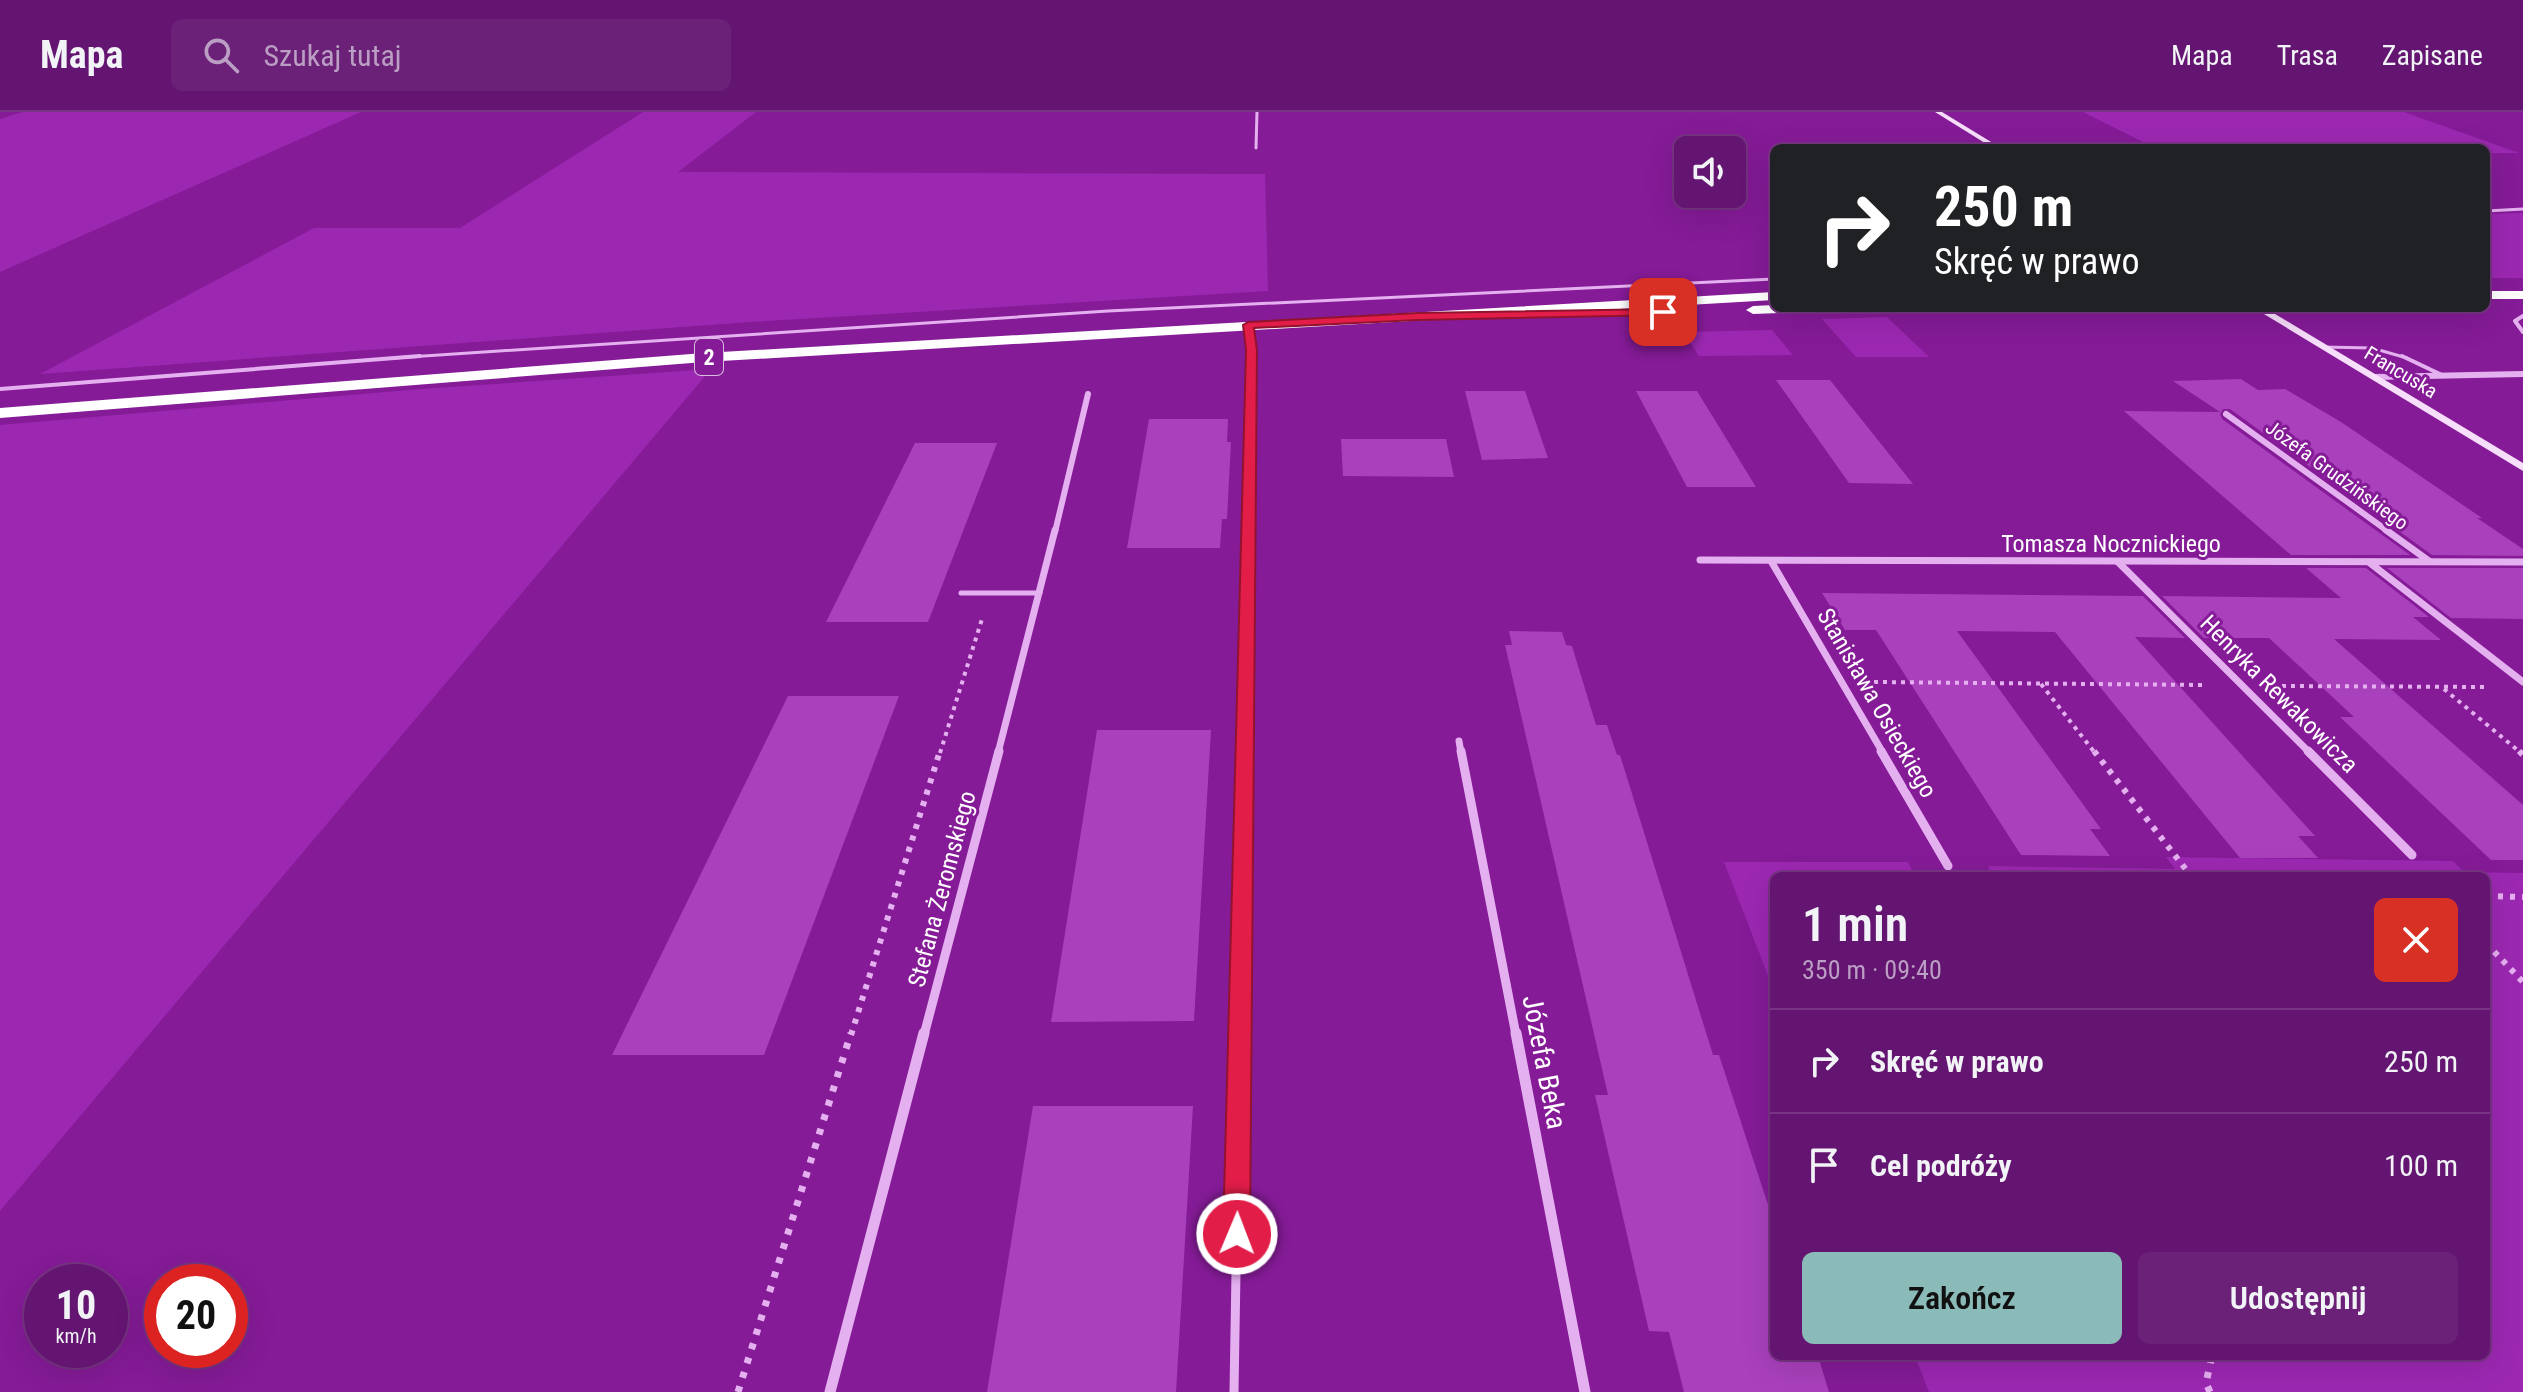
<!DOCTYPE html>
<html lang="pl">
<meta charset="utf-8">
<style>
body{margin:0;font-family:"Roboto Condensed",sans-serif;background:#6c2179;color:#f1f3f6;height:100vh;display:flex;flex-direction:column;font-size:30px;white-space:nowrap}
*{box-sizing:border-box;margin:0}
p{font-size:26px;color:#bb9ec3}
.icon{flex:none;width:44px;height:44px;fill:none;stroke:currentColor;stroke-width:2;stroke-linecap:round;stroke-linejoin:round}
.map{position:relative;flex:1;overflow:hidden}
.side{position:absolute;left:1770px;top:760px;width:720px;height:488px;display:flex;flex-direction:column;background:#641471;border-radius:12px;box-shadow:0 8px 32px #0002,0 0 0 2px #783384}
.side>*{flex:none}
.hud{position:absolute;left:1770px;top:32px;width:720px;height:168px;border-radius:12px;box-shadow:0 8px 32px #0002,0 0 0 2px #783384;background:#202124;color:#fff;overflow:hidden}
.buttons{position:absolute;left:1674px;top:24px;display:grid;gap:16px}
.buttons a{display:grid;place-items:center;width:72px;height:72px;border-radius:12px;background:#641471;box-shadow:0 8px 32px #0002,0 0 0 2px #783384;font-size:40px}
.speed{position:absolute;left:24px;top:1152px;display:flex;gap:16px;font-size:40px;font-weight:700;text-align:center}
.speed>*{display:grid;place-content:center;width:104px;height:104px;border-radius:50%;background:#641471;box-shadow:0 8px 32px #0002,0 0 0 2px #783384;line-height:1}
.speed small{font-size:20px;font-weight:400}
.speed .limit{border:12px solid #d22;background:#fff;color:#111}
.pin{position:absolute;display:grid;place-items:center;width:68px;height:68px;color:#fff;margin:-34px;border-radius:16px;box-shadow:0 4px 12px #0006}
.me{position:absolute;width:88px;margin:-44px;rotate:1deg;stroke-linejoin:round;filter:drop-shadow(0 0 6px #0008)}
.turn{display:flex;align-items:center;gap:28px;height:168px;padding:0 32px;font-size:36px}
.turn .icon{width:104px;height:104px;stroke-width:2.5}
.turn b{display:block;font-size:56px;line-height:68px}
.round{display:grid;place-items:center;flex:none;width:84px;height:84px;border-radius:12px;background:#6c2179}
.summary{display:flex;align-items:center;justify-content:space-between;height:136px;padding:0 32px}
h1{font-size:48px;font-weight:600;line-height:60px}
.button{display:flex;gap:16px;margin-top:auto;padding:16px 32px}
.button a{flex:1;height:92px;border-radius:12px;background:#8bbbb9;color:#111;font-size:32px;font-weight:600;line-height:92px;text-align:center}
.button a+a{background:#6c2179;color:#f1f3f6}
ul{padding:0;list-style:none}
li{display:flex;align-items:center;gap:24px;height:104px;padding:0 32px;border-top:2px solid #783384}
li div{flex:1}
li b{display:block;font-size:30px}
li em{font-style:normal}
header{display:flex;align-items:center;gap:48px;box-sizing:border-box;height:112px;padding:0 40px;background:#641471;border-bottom:2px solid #783384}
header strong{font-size:38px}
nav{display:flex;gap:44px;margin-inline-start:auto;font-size:28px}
.search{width:560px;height:72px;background:#6c2179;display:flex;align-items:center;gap:20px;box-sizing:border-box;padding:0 28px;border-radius:12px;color:#bb9ec3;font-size:30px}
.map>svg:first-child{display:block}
.green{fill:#9c28b2}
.building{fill:#a940bc}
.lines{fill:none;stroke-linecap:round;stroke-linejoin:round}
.path-far2{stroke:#e5b0f0;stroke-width:4;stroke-dasharray:4 5;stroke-linecap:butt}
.path-far1{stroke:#e5b0f0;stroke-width:6;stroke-dasharray:5 7;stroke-linecap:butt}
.path{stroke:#e5b0f0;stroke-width:7;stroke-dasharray:6 9;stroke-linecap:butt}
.lane-far4{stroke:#e5b0f0;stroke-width:3}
.lane-far3{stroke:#e5b0f0;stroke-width:4}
.lane-far2{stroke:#e5b0f0;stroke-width:5}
.lane-far1{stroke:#e5b0f0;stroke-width:7}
.lane{stroke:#e5b0f0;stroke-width:9}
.street-far5{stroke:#e5b0f0;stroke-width:3}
.street-far4{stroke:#e5b0f0;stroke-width:4}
.street-far3{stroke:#e5b0f0;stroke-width:6}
.street-far2{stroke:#e5b0f0;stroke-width:7}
.street-far1{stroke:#e5b0f0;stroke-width:9}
.street{stroke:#e5b0f0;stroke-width:11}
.secondary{fill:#f7defb;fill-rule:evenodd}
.highway{fill:#fff;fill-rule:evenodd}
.route{fill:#e11d48;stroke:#92132f;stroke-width:2}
.labels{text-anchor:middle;stroke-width:6;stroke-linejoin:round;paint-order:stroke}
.far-street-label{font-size:20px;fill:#fff;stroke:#851b97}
.shield{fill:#851b97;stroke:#dabbe0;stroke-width:2}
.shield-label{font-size:22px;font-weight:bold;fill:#fff}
.street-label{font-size:24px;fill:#fff;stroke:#851b97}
.near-street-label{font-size:28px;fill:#fff;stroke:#851b97}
</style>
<header>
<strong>Mapa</strong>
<div class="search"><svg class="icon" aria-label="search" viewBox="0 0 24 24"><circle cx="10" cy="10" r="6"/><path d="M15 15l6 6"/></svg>Szukaj tutaj</div>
<nav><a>Mapa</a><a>Trasa</a><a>Zapisane</a></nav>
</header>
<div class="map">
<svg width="2523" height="1280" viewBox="0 0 2523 1280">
<rect width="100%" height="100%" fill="#851b97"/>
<g class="green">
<path d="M23,0H361L0,160V7Z"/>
<path d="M643,0H756L678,60L1265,62L1268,179L750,210L40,262L314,116H460Z"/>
<path d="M2083,0H2404L2519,41H2486V36H2448L2434,31L2291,36H2155Z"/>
<path d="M2523,101V166H2486V102Z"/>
<path d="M1887,205L1929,245H1856L1822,207Z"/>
<path d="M1772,218L1793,243L1699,244L1683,220Z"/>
<path d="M712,257L706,263L0,1099V313L421,277Z"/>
<path d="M2166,745L2453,749L2464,760L2523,761V1280H1929L1915,1244H2486V764H1774V879L1724,750H1908L1912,758L1990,759L1988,754L2175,757Z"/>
</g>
<g class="building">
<path d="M2241,267L2258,278L2285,277L2341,310L2482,406H2477L2523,437V444L2432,443L2230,297H2223L2220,302L2222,307L2410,443H2291L2124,299L2220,300L2173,269Z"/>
<path d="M1776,268H1830L1913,372L1849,371Z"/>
<path d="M1465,279H1525L1548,346L1482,348Z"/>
<path d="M1636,279H1697L1756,375H1687Z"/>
<path d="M1149,307H1228L1227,330H1231L1227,407H1222L1220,436H1127Z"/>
<path d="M1341,327H1446L1454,365L1343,364Z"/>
<path d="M915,331H997L928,510H826Z"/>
<path d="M2306,456H2366L2429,505H2413L2441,528L2334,527L2523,693V748H2491L2340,605H2354L2269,526H2204L2162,484L2341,486Z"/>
<path d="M2387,456H2523V507L2451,506Z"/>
<path d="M1822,481L2143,484L2185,526L2135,525L2315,724H2298L2318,746H2240L2055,520L1957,519L2101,717H2090L2110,744L2021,743L1876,518H1845Z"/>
<path d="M1509,519L1562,520L1566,533L1572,534L1596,613H1607L1617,643H1620L1713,943H1719L1774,1111V1244H1818L1829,1280H1684L1669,1220L1649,1219L1595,983H1608L1505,533H1512Z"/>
<path d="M788,584H899L764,943H612Z"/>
<path d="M1097,618H1211L1194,909L1051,910Z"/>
<path d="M1033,994H1193L1176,1280H987Z"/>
</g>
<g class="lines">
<g class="path-far2">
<path d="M1874,570L2204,573"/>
<path d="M2041,572L2095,641"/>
<path d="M2282,574L2484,575"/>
<path d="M2444,577L2521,641"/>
<path d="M940,641L982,507"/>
</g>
<g class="path-far1">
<path d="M2094,639L2191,764"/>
<path d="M2519,639L2523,643"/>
<path d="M2486,784L2523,785"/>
<path d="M2486,831L2523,870"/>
<path d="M851,923L940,639"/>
</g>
<g class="path">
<path d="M738,1280L851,921"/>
<path d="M2210,1280L2206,1271L2212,1244"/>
</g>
<g class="lane-far4">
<path d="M1248,213L1252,246"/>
<path d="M2322,235L2372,236L2407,246"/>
<path d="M394,246L1108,199L1774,167"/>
</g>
<g class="lane-far3">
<path d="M2402,244L2444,264"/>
<path d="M0,277L420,244"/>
<path d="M1249,420L1252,244"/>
</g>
<g class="lane-far2">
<path d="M961,481H1040"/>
<path d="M1245,641L1249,418"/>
</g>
<path class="lane-far1" d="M1240,923L1245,639"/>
<path class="lane" d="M1234,1280L1240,921"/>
<g class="street-far5">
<path d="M1256,36L1257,0"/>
<path d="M2486,99L2523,97"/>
</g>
<path class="street-far4" d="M2523,204L2515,209L2523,220"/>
<g class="street-far3">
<path d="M2375,265L2523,262"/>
<path d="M2226,302L2389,420"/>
<path d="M1055,420L1088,282"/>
</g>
<g class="street-far2">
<path d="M2386,418L2429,449"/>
<path d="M1700,448L2523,450"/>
<path d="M1771,449L1883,641"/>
<path d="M2118,450L2310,641"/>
<path d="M2370,451L2523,570"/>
<path d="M1459,629L1461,641"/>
<path d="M998,641L1055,418"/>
</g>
<g class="street-far1">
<path d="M1461,639L1516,923"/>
<path d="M1881,639L1948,754"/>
<path d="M2308,639L2412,743"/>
<path d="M924,923L999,639"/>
</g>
<g class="street">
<path d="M1516,921L1585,1280"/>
<path d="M830,1280L924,921"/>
</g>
<g class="secondary">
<path d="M1935,0H1942L2001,36H1993Z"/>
<path d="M2254,196H2265L2523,351V359Z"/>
</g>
<g class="highway">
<rect x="2486" y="179" width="37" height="8"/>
<path d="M1774,180V188L704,250L0,306V296L704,241Z"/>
<path d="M1774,193V196H1815L1808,200L1753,202L1746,198L1753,194Z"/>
</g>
</g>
<path class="route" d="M1663,197L1667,198V203L1418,208L1254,216L1257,238L1250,1122L1246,1131L1237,1134L1227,1131L1223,1122L1246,238L1243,213L1248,210L1418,201Z"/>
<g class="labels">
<g class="far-street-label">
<text transform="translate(2401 260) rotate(31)" y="7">Francuska</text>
<text transform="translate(2337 363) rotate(36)" y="7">Józefa Grudzińskiego</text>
</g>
<rect class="shield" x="695" y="227" width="28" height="36" rx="6"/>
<g class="shield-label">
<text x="709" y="253">2</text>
</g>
<g class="street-label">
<text x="2111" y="440">Tomasza Nocznickiego</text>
<text transform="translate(2279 582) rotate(45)" y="8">Henryka Rewakowicza</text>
<text transform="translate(1877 591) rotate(60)" y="8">Stanisława Osieckiego</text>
<text transform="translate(942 777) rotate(-75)" y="8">Stefana Żeromskiego</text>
</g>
<g class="near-street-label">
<text transform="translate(1545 950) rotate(79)" y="10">Józefa Beka</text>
</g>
</g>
</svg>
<div class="buttons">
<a><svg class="icon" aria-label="sound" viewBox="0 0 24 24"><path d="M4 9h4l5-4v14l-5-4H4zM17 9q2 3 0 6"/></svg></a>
</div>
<div class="speed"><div>10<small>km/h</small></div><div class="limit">20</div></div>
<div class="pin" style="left:1663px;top:200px;background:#d93025"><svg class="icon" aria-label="arrive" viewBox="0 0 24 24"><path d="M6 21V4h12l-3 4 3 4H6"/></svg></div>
<svg class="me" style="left:1237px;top:1122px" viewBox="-20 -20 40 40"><circle r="17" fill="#e11d48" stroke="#fff" stroke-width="3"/><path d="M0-11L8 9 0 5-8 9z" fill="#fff"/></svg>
<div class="hud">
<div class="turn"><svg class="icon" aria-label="right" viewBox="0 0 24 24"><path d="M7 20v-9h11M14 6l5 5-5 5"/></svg><div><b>250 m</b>Skręć w prawo</div></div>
</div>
<section class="side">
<div class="summary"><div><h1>1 min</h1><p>350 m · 09:40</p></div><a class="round" style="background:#d93025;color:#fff"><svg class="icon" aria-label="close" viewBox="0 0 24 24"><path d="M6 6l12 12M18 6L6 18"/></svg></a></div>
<ul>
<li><svg class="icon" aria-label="right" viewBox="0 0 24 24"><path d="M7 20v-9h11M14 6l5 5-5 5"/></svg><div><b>Skręć w prawo</b></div><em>250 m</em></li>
<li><svg class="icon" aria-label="arrive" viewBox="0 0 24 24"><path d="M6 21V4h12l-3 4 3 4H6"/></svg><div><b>Cel podróży</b></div><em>100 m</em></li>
</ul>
<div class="button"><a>Zakończ</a><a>Udostępnij</a></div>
</section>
</div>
